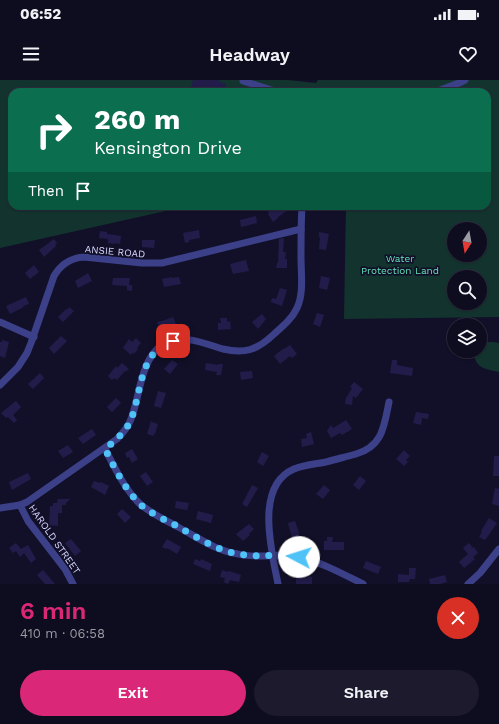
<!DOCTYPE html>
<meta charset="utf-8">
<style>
body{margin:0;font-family:"Work Sans",sans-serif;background:#1c1a2c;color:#f1f3f6;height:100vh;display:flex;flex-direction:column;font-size:15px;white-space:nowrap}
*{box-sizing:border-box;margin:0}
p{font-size:13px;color:#9b9ba4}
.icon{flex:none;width:22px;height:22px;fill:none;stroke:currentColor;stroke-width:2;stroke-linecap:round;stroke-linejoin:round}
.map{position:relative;height:504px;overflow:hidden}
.panel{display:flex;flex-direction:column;background:#0e0c1f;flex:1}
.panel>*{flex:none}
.banner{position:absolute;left:8px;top:8px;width:483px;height:122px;border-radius:12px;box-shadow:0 1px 3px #0004,0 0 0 1px #2e2c3d;background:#0b6e4f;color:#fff;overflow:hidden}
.needle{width:26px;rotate:191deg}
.buttons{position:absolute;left:447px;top:142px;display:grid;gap:8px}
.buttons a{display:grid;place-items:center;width:40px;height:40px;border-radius:50%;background:#0e0c1f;box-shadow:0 1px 3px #0004,0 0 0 1px #2e2c3d;font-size:20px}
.pin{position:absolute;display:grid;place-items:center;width:34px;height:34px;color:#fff;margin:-17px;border-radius:8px;box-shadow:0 2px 6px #0006}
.me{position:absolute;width:44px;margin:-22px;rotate:275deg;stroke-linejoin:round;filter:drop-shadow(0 0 3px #0008)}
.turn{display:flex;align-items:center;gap:14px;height:84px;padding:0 20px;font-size:18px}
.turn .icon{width:52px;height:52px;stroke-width:2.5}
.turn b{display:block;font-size:28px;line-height:34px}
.then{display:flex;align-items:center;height:38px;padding:0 20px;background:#0003;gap:8px;font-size:15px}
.round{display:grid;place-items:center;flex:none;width:42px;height:42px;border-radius:21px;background:#1c1a2c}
.overview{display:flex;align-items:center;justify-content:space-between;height:68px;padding:0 20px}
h1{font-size:24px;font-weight:600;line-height:30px;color:#db2777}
.cta{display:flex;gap:8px;margin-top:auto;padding:8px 20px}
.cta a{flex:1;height:46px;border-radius:24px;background:#db2777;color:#fff;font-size:16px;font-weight:600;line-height:46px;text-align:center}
.cta a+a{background:#1c1a2c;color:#f1f3f6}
.status{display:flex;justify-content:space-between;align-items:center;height:28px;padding:0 20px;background:#0e0c1f;direction:ltr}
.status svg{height:11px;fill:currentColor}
header{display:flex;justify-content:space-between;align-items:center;height:52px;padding:0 20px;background:#0e0c1f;font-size:18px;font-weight:600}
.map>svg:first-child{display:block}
.green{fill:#13332f;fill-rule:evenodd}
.building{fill:#211c4a}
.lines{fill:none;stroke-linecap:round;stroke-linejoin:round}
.minor{stroke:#3c4088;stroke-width:7}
.route{stroke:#4fc3f7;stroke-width:7;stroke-dasharray:0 12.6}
.labels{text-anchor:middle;stroke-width:3.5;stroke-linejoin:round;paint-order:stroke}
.street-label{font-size:10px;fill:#d9d9ff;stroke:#121029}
.park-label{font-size:10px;fill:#63e0b5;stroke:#121029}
</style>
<div class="status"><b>06:52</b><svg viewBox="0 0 49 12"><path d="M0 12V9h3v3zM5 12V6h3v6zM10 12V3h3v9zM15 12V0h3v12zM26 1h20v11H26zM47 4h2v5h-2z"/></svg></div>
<header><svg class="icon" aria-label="menu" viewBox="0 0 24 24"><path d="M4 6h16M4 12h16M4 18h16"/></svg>Headway<svg class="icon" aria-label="heart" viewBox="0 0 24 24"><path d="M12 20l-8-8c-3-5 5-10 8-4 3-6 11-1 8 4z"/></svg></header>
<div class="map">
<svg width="499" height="504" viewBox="0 0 499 504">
<rect width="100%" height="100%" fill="#121029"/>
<g class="green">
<path d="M0,0H288L316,3L318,0H499V237L344,239L346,126H487V12H12V126H188L0,168ZM454,149H480V175H454ZM454,197H480V223H454Z"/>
<path d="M483,262H493L499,263V292C485,289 474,288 474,271H480V263Z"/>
</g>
<g class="building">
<path d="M193,0H219V2L226,4L224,12H190Z"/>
<path d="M271,126L274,131L281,126H285L288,130L278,137V138L273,142L268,134L269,133L266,129Z"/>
<path d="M256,136L257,143L241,147L240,140Z"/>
<path d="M199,150L200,158L189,160V162L185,163L183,153Z"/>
<path d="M100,151L107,152V154L121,156L120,164L114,163V164L108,163V159L99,158Z"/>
<path d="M319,152L329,154L326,170L319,169L320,157H319Z"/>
<path d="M284,158L283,172H286L285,179H287V188H276L277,183H278L279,159Z"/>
<path d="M54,159L57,163L55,165L56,166L44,177L39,170Z"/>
<path d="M142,160H155L154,168L142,167Z"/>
<path d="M246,180L249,191L233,194L230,184Z"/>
<path d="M34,185L39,192L30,199L25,193Z"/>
<path d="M88,193L92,201L78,208L75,201Z"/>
<path d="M321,196L330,198L327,210L319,208Z"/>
<path d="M172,197V198L179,197L181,204L164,207L162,199Z"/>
<path d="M113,198H130L129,205H132V211L127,210V206L112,205Z"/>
<path d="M280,208L287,210L282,226L271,222L272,218L276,219Z"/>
<path d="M26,217L29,224L23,226L24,227L10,234L6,226Z"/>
<path d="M69,227L74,231L63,242L58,237L66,229L67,230Z"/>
<path d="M317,233L324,235L320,247L313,244Z"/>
<path d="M262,234L266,239L258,249L252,242Z"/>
<path d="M173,237L176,244L160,250L157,242L162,241Z"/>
<path d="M220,238H227V242L230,241L231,249L218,250V243H221Z"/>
<path d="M61,256L67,261L54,274L49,268Z"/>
<path d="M136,258L141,263L137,268L138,269L134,274L133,272L131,275L123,268L129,259L132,262Z"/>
<path d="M2,260L9,262L5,278L0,276V262H2Z"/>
<path d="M290,265L297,274L292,278L290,276L280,284L274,276L284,268V269Z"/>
<path d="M172,280L178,284L170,294L164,289Z"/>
<path d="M392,280H397V285L413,288L412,296L390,293Z"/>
<path d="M122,283L129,289L125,292V291L117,300L114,298L112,300L108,296L116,286L117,288Z"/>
<path d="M206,283L218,285V284H223L221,295H216L217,292L205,290Z"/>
<path d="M252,291L253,298L241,300L240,292Z"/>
<path d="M40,293L44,298L33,309L28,304Z"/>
<path d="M354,302L363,309L356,318L353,316L352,325L345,324L346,317H347L352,308L350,307Z"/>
<path d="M158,311L166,313L161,328L154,326Z"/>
<path d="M116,318L121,323L112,332L107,327Z"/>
<path d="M16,321L21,327L13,335L17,340L14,343L8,337L6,338L1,333Z"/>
<path d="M416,332L429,334L428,339L422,338L421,345L413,343Z"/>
<path d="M346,340L352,349L342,355L340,353L331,358L327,351L331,345L333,348Z"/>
<path d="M151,341L152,342L158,344L155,354L154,353V356L147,354Z"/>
<path d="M92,349L96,355L83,364L78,358Z"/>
<path d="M311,352L314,364L302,367L301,359L307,358L306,354Z"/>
<path d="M68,365L73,372L63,378L58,371Z"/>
<path d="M132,369L138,379L132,383L129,377L127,378L125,373Z"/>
<path d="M404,370L410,376L406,380L408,382L404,386L396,379Z"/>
<path d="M262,372L269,376L263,386L257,382Z"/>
<path d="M494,376H499V396H493Z"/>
<path d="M146,392L153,402L147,406L140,396Z"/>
<path d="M28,393L31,399L12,410L9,402Z"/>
<path d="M360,396L366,401L359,410L353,405Z"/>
<path d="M94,401L100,403L101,402L109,406L105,415L91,407Z"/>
<path d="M252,405L258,408L247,427L242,424Z"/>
<path d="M324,405L330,410L323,419L316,414Z"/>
<path d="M495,408L499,409V426L492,424Z"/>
<path d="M58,419H70L66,423V425H62V433H58V446L49,445L50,426H53V423H57Z"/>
<path d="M176,421L189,423L187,430L175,428Z"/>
<path d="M122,429L131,437L125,443L117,434Z"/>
<path d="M198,431L213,435L211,443L196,439Z"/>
<path d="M489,438L497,443L488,456L485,460L479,457L482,452L481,451Z"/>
<path d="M295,441L300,456L292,458L288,443Z"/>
<path d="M249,444L254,449L249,454L250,455L243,461L236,454Z"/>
<path d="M327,457H333L332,462H344V470H324V461H327Z"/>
<path d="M71,459L81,471L75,476L65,463Z"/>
<path d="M167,459L181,467L177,474L167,468L166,469L162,467Z"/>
<path d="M16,463L21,469L28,465L36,479L31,483L24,473L20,477L16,471L13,473L9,468Z"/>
<path d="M469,463L473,468L474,467L478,473L473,477L475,479L464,488L459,482L468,474L463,468Z"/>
<path d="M195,479L200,481L201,479L212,484L210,491L193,484Z"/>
<path d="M366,481L381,487L378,494L363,488Z"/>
<path d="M409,488H416L415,499H410L409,502H398V494L409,495Z"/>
<path d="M43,490L55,504H45L37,495Z"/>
<path d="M222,490L228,492L229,491L241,495L239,502L230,500L228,504L224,502L225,498L220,497Z"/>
<path d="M445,495L447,502L440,504H430L429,499Z"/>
<path d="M308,496L312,497V504H296V497L307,498Z"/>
</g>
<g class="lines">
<g class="minor">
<path d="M243,1L278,12"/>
<path d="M435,12L459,3L465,0"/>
<path d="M0,242L34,257"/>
<path d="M0,305L18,287L27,273L31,263L54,196C61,184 71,178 84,177L142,183H162L301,149"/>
<path d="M105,369C114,386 123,406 137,421C147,432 164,439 178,447C197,457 216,471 238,474C245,476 252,476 260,476C273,476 286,473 299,477C321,482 343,494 363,504"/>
<path d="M20,425L28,441L65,489L73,504"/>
<path d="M0,428L20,425L27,422L117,359C123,353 128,347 131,339C140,317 140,280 162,265C182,253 203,263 223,269C245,274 257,270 273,255C282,247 292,239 297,228C304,213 301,194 301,177C301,160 301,143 302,126"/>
<path d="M278,504C272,472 254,406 294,389C304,385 316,384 326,382C336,379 346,377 356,374C383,366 384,346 389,322"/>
<path d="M468,504L480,493L499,469"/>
</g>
</g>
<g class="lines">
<path class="route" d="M173,261C138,271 142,315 130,342C124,353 115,361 105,369C114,386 123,406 137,421C147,432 162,438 175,445C195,456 216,470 238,474C259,478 279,473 299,477"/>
</g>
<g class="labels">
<g class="street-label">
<text transform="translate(115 171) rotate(5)" y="4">ANSIE ROAD</text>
<text transform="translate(55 459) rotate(55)" y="4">HAROLD STREET</text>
</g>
<g class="park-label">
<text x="400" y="182">Water<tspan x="400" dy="12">Protection Land</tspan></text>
</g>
</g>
</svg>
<div class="buttons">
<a><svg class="needle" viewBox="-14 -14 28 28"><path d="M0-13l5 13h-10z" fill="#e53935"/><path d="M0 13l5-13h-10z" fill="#9b9ba4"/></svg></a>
<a><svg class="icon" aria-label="search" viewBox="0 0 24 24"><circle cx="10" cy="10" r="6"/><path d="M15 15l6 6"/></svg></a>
<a><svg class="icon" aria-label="layers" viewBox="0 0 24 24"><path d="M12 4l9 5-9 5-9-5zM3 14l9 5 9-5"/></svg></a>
</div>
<div class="pin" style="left:173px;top:261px;background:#d93025"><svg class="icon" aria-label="arrive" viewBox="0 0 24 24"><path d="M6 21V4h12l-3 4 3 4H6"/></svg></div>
<svg class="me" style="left:299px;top:477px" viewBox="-20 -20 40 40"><circle r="19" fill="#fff"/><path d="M0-13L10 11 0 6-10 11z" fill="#4fc3f7"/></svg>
<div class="banner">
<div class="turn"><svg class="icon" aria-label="right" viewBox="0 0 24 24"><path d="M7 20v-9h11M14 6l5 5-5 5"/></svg><div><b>260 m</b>Kensington Drive</div></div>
<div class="then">Then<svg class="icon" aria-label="arrive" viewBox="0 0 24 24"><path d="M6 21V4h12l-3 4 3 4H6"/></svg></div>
</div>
</div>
<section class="panel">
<div class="overview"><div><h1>6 min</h1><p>410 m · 06:58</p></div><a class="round" style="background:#d93025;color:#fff"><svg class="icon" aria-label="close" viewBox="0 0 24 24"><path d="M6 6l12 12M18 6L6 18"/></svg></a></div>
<div class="cta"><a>Exit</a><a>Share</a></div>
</section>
